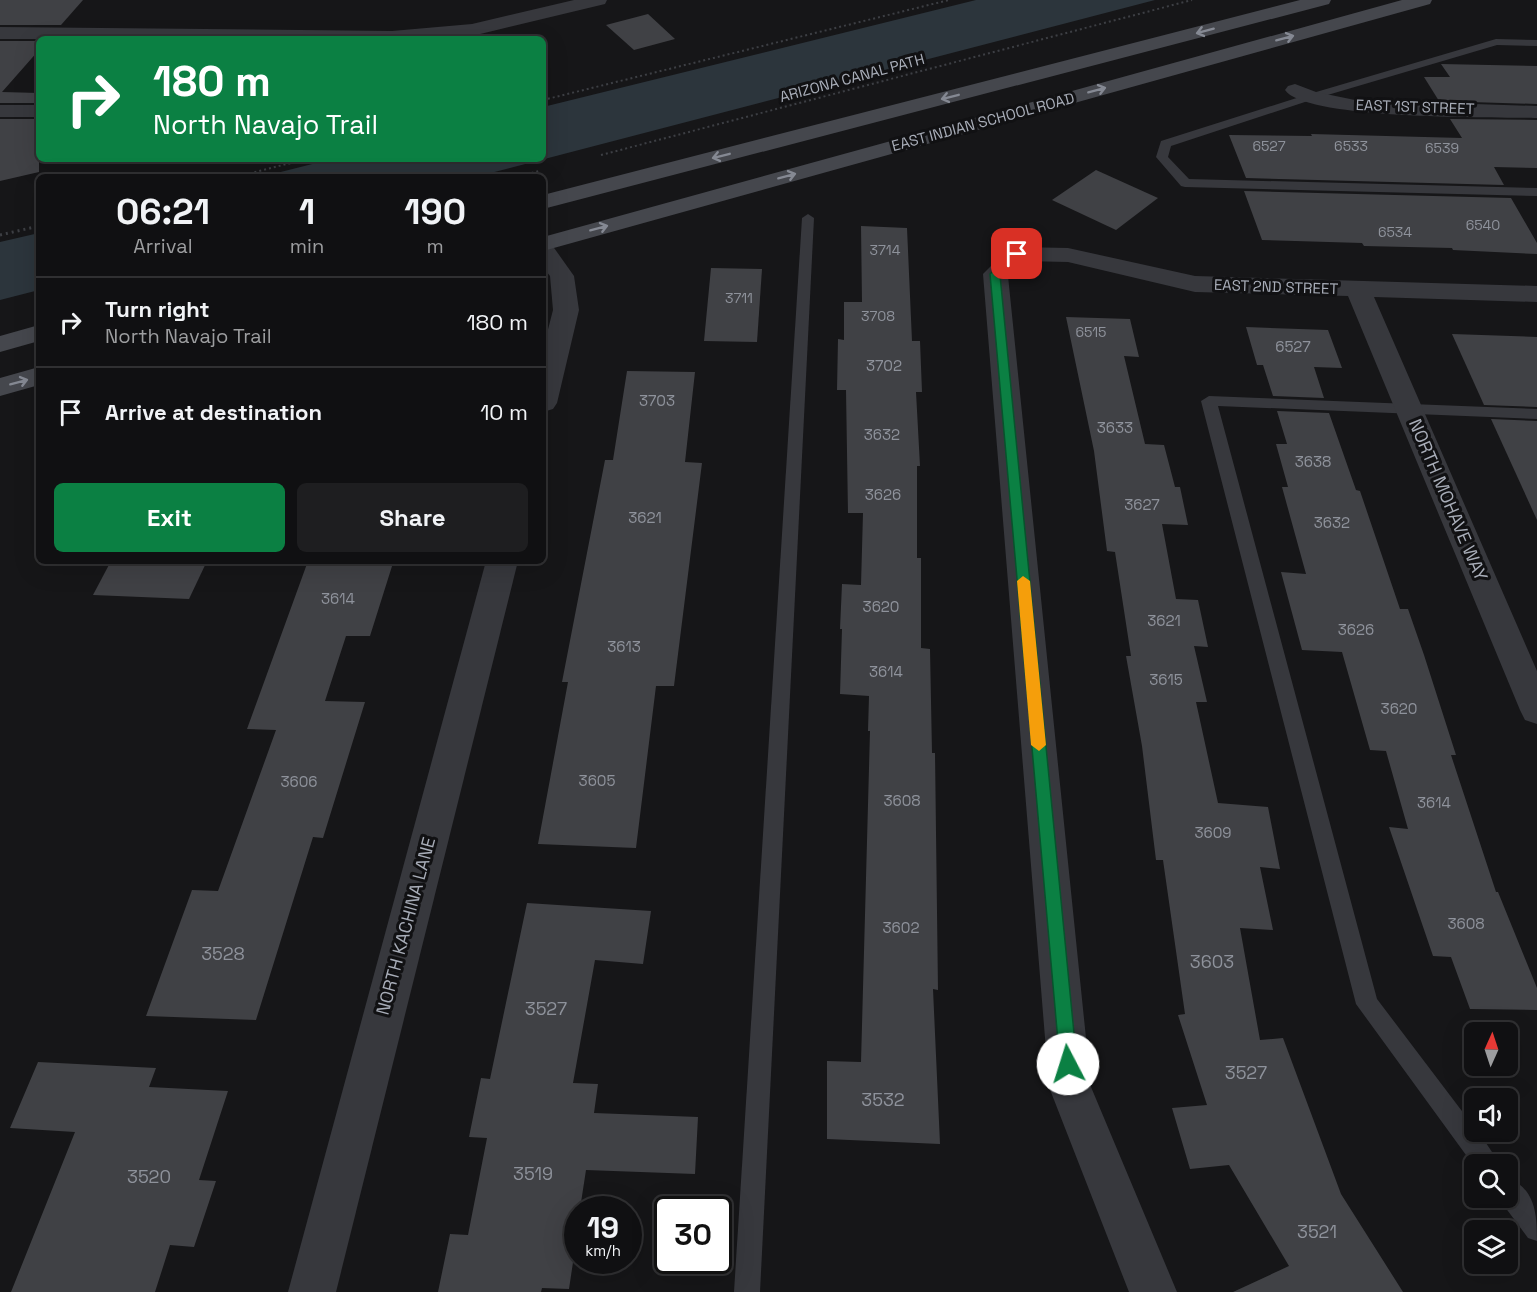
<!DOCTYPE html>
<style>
body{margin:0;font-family:"Space Grotesk",sans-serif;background:#1e1e20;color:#f1f3f6;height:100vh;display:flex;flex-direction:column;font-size:22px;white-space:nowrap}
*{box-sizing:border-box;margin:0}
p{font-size:20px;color:#9c9d9f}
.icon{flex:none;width:33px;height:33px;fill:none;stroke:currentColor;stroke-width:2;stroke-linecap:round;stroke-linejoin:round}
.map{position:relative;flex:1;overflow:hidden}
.details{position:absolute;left:36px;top:174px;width:510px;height:390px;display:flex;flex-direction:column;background:#101012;border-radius:9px;box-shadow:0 6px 24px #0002,0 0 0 2px #303032}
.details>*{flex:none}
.banner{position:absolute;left:36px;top:36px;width:510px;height:126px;border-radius:9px;box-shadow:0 6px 24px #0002,0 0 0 2px #303032;background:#0b8043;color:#fff;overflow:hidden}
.needle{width:39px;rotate:3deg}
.controls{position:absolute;left:1464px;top:1022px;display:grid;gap:12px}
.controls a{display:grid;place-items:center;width:54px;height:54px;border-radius:9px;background:#101012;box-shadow:0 6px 24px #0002,0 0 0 2px #303032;font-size:30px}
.speed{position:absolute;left:564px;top:1196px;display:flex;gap:12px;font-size:30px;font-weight:700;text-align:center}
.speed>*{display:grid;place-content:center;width:78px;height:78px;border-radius:50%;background:#101012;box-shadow:0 6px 24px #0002,0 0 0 2px #303032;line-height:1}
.speed small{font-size:15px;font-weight:400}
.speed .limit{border:3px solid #111;border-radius:9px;background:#fff;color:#111}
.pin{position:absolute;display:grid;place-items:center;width:51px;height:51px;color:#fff;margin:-26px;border-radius:12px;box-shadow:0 3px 9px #0006}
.me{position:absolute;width:66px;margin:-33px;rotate:355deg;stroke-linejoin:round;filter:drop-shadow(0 0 4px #0008)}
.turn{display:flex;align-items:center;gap:21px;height:126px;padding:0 18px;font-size:27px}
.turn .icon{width:78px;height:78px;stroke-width:2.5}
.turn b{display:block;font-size:42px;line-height:51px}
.eta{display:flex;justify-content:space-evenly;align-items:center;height:102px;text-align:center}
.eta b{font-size:36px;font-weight:800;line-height:42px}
.cta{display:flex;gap:12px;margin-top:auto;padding:12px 18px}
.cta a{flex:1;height:69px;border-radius:9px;background:#0b8043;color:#fff;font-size:24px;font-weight:800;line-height:69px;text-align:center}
.cta a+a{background:#1e1e20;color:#f1f3f6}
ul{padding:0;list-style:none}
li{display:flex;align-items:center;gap:18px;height:90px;padding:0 18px;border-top:2px solid #303032}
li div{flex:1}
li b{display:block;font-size:22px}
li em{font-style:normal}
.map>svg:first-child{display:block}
.water{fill:#2c353c}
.building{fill:#404145}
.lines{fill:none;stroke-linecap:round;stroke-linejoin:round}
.path-far1{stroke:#3d3f44;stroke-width:2;stroke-dasharray:2 3;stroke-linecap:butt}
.path{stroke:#3d3f44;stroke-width:3;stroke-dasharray:2 4;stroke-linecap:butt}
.service{fill:#37383d;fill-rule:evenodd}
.minor{fill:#37383d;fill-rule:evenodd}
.secondary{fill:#45474d;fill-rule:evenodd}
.oneway{stroke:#858993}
.route{fill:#0b8043;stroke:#07532c;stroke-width:1.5}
.slow{fill:#f59e0b}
.labels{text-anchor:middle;stroke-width:6;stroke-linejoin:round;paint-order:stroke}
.far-number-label{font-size:14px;fill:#8e929b}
.far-street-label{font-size:15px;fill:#a8adb8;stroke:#111113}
.number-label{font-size:15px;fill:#8e929b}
.street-label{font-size:18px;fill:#a8adb8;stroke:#111113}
.near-number-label{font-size:18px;fill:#8e929b}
</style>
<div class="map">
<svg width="1537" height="1292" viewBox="0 0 1537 1292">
<rect width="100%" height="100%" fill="#161618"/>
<g class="water">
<path d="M976,0H1155L475,177H261L332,159H543V107Z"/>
<path d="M39,233V290L0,300V242Z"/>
</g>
<g class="building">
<path d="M0,0H83L61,25H0Z"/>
<path d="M648,14L675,39L634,50L606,25Z"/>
<path d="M0,41H39V50L2,92L39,93V103H0Z"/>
<path d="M1441,64L1537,66V104L1439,101L1424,77H1450Z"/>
<path d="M0,119H39V172L0,181Z"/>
<path d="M1450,119L1537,120V168L1494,167L1504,185L1246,178L1229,135L1312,136L1311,134L1462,138Z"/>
<path d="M1096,170L1158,198L1116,230L1052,200Z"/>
<path d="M1244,191L1511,198L1537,243V254L1453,250L1452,248L1364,246L1362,243L1262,240Z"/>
<path d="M861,226L907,228L912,341H920L922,392H916L920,466H917V558H921V648L930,649L932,753H935L938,990L933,989L940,1144L827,1139V1061L861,1062L870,731H868L869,696L840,694L842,629H840L842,584L861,585L863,513H848L846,390H837L838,339L844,340V302H862Z"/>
<path d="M711,268L762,269L757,342L704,341Z"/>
<path d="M1066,317L1130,319L1139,357L1124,356L1145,444L1164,445L1175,487H1180L1188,525L1162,524L1176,599L1198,600L1208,647L1194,646L1207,702H1196L1218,803L1268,807L1280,869L1260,867L1273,930L1240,928L1260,1040L1283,1038L1341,1194L1403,1292H1233L1289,1266L1229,1165L1190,1169L1172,1108L1207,1105L1178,1015L1185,1014L1163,860H1156L1142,746L1126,656H1131L1115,552L1107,551L1094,451Z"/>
<path d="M1246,327L1328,330L1342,368L1314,367L1324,398L1273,396L1263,365H1257Z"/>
<path d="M1452,334L1537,337V407L1484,405Z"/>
<path d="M627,371L695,372L685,462L702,463L674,686H656L636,848L538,844L568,682H562L605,460H613Z"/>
<path d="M1277,411L1329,413L1356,490L1360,491L1400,609H1408L1424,655L1456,755H1451L1496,892H1498L1537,988V1010L1470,1009L1451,957L1433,956L1389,827L1408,829L1386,751L1370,750L1342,652L1302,650L1281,572L1306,574L1282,487H1288L1276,444H1287Z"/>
<path d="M1491,419L1537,421V520Z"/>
<path d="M111,561H207L189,599L93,595Z"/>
<path d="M308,561L393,563L370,636H346L325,701L365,702L323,838L313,837L256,1020L146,1016L192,890L218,891L276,730L247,729Z"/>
<path d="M527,903L651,911L643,964L595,960L573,1083L598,1084L594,1113L698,1117L695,1174L586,1170L580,1209H578V1229L569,1289L542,1288L541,1292H438L450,1234L468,1235L487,1138L469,1137L481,1078L490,1079Z"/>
<path d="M38,1062L156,1068L149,1087L228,1091L199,1180L216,1181L194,1247L170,1245L155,1292H11L75,1132L10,1128Z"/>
</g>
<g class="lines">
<g class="path-far1">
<path d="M543,100L949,0"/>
<path d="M601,155L1192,0"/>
<path d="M235,177L307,159"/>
<path d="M517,177L539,171"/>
</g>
<path class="path" d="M0,235L39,226"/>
<g class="service">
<path d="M1496,39L1537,40V46L1497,45L1314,99L1171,146L1168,157L1189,179L1537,188V196L1185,187L1181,186L1156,157L1161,141L1306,95Z"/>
<path d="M808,214L814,218L760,1292H734L802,218Z"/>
<path d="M1209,396L1537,409V419L1218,406L1377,999L1474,1127V1131H1478L1500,1164L1474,1166L1356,1004L1201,401Z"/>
<path d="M1508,1178C1536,1189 1537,1216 1537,1241L1528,1238L1499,1199L1508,1197Z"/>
</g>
<g class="minor">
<path d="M574,0H607L605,4L472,36L436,39H0V27L392,31L472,24Z"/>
<path d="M1295,84L1316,92L1355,100L1537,106V118C1495,117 1305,120 1285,90L1288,86Z"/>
<rect x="0" y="105" width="39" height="12"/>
<path d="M543,243L552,245L574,276L579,310L557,403L553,409L543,412V349L553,310L550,276L543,267Z"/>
<path d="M1017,247L1068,248L1195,276L1537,286V302L1374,297L1537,671V724L1525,720L1520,710L1348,296L1195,292L1068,262L1023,261L1008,276L1091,1087L1177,1292H1129L1049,1087L983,274L1008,249Z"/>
<path d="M486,561H518L336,1292H288Z"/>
</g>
<g class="secondary">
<path d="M1300,0H1331L1329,4L543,209V195Z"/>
<path d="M1402,0H1432L1430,4L543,251V237Z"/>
<path d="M39,325V341L0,352V336Z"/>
<path d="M39,367V385L0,396V378Z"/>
</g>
</g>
<defs><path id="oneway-shaft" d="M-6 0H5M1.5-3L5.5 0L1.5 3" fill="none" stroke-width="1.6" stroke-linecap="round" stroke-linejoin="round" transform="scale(1.5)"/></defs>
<g class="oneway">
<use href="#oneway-shaft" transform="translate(1205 31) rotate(165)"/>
<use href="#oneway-shaft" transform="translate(1285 38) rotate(-15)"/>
<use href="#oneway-shaft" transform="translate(1097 90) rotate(-15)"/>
<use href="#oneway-shaft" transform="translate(950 97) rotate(166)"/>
<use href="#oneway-shaft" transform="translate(721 156) rotate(166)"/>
<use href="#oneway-shaft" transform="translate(787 176) rotate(-15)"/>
<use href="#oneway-shaft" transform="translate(599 228) rotate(-15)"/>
<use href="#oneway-shaft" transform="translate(19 382) rotate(-15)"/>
</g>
<path class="route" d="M1017,250L1023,254L1021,256L1000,275L1077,1064L1074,1070L1068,1072L1062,1070L1060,1064L990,274Z"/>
<path class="slow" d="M1023,576L1030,581L1046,745L1039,751L1031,745L1017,581Z"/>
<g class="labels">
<g class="far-number-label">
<text x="1269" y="151">6527</text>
<text x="1351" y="151">6533</text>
<text x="1442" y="153">6539</text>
<text x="1483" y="230">6540</text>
<text x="1395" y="237">6534</text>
<text x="885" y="255">3714</text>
<text x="739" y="303">3711</text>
<text x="878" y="321">3708</text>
<text x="1091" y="337">6515</text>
</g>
<g class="far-street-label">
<text transform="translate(852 78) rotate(-15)" y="5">ARIZONA CANAL PATH</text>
<text transform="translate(1415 107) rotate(2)" y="5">EAST 1ST STREET</text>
<text transform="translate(983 122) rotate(-15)" y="5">EAST INDIAN SCHOOL ROAD</text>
<text transform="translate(1276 287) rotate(2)" y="5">EAST 2ND STREET</text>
</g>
<g class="number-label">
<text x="1293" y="352">6527</text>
<text x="884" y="371">3702</text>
<text x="657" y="406">3703</text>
<text x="1115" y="433">3633</text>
<text x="882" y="440">3632</text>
<text x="1313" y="467">3638</text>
<text x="883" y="500">3626</text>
<text x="1142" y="510">3627</text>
<text x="645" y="523">3621</text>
<text x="1332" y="528">3632</text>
<text x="338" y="604">3614</text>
<text x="881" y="612">3620</text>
<text x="1164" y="626">3621</text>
<text x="1356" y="635">3626</text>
<text x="624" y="652">3613</text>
<text x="886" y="677">3614</text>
<text x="1166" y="685">3615</text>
<text x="1399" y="714">3620</text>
<text x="597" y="786">3605</text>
<text x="299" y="787">3606</text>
<text x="902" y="806">3608</text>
<text x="1434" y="808">3614</text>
<text x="1213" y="838">3609</text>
<text x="1466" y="929">3608</text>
<text x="901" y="933">3602</text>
</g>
<g class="street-label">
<text transform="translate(1448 500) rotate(67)" y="6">NORTH MOHAVE WAY</text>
<text transform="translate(406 926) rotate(-75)" y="6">NORTH KACHINA LANE</text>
</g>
<g class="near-number-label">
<text x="223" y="960">3528</text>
<text x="1212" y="968">3603</text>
<text x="546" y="1015">3527</text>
<text x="1246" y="1079">3527</text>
<text x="883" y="1106">3532</text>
<text x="533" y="1180">3519</text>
<text x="149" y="1183">3520</text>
<text x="1317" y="1238">3521</text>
</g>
</g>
</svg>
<div class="controls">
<a><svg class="needle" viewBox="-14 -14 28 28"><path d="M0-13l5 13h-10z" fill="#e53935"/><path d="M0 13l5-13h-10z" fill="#9c9d9f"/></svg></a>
<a><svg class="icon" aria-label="sound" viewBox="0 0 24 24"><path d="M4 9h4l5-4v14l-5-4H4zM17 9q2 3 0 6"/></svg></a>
<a><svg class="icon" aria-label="search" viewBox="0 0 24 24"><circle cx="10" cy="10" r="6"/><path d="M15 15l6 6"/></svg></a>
<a><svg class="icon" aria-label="layers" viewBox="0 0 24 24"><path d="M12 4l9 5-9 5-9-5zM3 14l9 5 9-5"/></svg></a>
</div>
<div class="speed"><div>19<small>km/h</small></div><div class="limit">30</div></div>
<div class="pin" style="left:1017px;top:254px;background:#d93025"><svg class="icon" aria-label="arrive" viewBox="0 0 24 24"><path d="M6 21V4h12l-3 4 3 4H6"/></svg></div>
<svg class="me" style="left:1068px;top:1064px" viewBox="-20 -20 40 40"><circle r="19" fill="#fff"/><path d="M0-13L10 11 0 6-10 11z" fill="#0b8043"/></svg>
<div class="banner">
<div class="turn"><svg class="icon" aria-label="right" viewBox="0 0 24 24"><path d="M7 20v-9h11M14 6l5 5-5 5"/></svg><div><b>180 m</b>North Navajo Trail</div></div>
</div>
<section class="details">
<div class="eta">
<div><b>06:21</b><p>Arrival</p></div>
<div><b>1</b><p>min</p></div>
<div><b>190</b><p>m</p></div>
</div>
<ul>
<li><svg class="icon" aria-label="right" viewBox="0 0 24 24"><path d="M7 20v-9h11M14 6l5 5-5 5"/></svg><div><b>Turn right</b><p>North Navajo Trail</p></div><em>180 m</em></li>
<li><svg class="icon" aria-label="arrive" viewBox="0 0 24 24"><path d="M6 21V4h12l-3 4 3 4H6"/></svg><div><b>Arrive at destination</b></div><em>10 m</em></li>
</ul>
<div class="cta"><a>Exit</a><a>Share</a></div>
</section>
</div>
